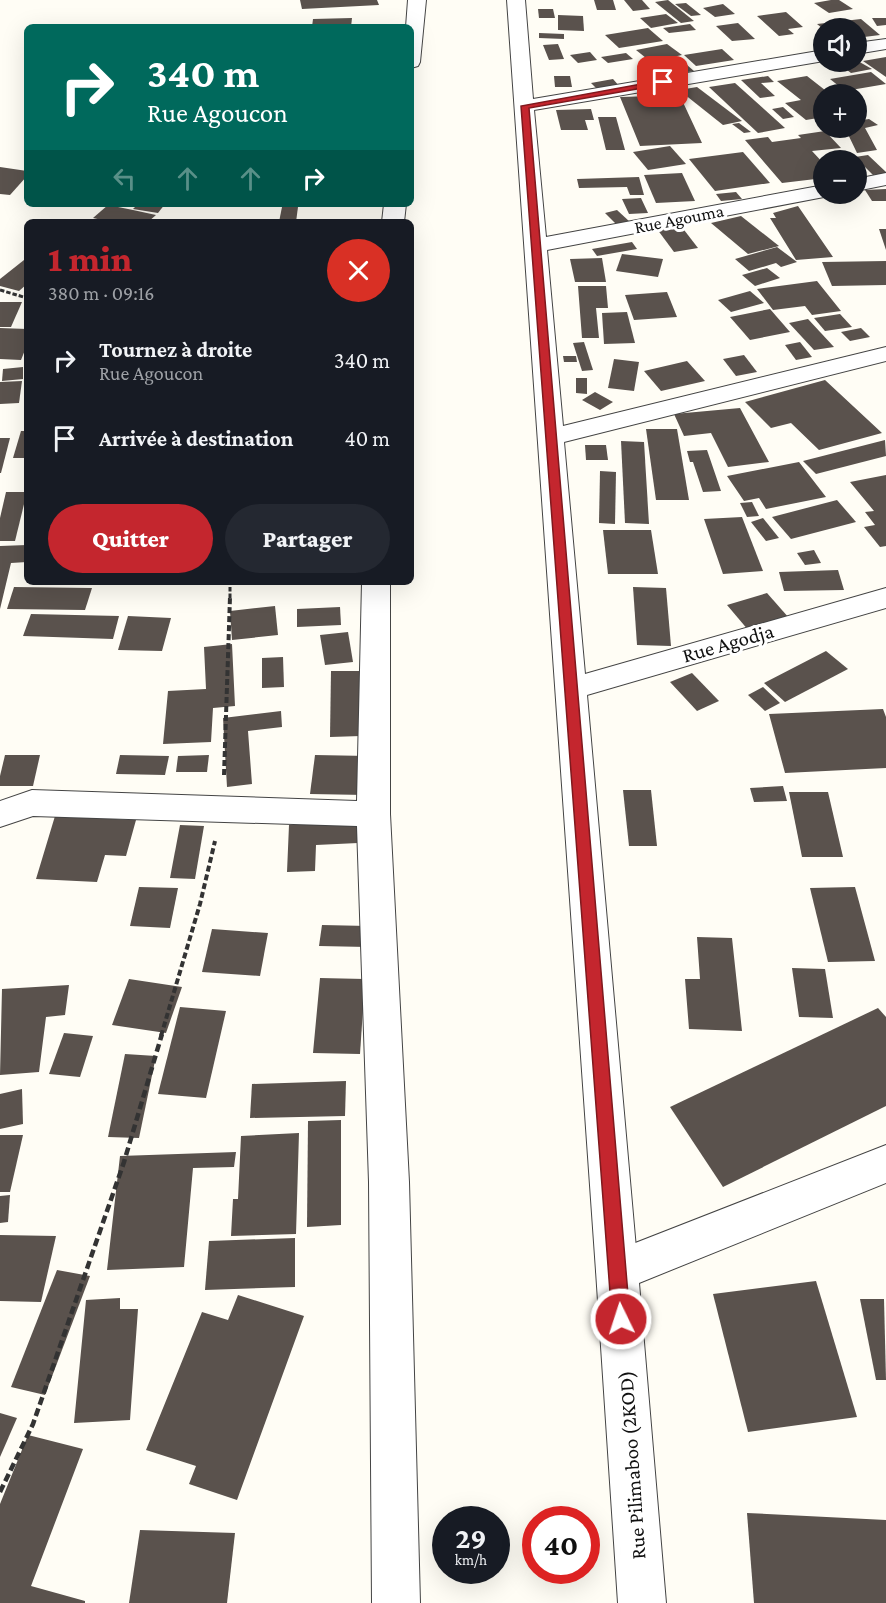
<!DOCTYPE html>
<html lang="fr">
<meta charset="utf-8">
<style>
body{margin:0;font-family:"Crimson Pro",serif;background:#242831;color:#f1f3f6;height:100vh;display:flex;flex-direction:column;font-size:22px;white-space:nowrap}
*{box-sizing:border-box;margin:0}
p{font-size:20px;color:#9ea1a6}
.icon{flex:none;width:33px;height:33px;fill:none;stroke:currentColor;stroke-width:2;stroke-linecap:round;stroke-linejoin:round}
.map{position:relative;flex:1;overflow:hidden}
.details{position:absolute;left:24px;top:219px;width:390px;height:366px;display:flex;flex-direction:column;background:#171b24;border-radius:9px;box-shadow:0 6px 24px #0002}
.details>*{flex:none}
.top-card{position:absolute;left:24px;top:24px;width:390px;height:183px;border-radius:9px;box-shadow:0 6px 24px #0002;background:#00695c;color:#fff;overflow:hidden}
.controls{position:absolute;left:813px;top:18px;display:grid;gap:12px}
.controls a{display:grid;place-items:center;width:54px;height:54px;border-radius:50%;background:#171b24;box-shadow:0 6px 24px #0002;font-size:30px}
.speed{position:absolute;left:432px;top:1506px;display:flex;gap:12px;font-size:30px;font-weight:700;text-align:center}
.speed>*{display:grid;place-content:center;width:78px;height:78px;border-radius:50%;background:#171b24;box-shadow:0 6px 24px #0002;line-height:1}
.speed small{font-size:15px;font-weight:400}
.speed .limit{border:9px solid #d22;background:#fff;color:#111}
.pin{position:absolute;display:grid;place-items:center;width:51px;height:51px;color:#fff;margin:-26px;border-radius:12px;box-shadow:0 3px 9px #0006}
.me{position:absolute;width:66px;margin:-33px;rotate:356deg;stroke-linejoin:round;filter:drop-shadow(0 0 4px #0008)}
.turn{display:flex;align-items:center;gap:21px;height:126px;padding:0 24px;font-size:27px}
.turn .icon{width:78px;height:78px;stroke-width:2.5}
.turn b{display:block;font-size:42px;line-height:51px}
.lanes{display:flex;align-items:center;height:57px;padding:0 24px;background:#0003;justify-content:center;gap:30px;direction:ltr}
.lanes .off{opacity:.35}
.round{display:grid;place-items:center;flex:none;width:63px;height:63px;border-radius:32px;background:#242831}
.summary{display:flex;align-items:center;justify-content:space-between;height:102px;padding:0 24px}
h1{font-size:36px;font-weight:800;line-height:45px;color:#c4262e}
.action{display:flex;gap:12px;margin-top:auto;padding:12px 24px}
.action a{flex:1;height:69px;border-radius:36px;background:#c4262e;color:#fff;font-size:24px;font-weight:800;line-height:69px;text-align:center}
.action a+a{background:#242831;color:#f1f3f6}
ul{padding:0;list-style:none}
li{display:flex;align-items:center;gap:18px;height:78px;padding:0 24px}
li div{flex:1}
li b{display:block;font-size:22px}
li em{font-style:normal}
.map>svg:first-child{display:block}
.building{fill:#5a524d}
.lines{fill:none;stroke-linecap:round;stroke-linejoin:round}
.minor-casing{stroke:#444;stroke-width:2}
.tertiary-casing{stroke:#444;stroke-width:2}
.path-far2{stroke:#333;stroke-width:3;stroke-dasharray:4.5 2;stroke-linecap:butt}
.path-far1{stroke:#333;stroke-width:4;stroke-dasharray:6 3;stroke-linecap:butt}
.path{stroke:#333;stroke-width:4.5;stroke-dasharray:8 4;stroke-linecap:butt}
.minor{fill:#fff;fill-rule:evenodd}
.tertiary{fill:#fff;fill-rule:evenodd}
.route{fill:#c4262e;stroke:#7f191e;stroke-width:1.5}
.labels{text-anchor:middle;stroke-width:6;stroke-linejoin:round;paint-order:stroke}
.far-street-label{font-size:18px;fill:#111;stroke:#fff}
.street-label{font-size:21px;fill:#111;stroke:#fff}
</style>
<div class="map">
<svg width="886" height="1603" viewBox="0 0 886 1603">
<rect width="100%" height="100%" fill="#fffdf5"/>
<g class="building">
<path d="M300,0H377L379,5L302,9Z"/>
<path d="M594,0H613L616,10H597Z"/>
<path d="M624,0H642L650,9L633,11Z"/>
<path d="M668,0L694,21L681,23L655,2Z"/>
<path d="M831,0H839L853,9L829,13L814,3Z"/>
<path d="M686,3L701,15L691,16L675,4Z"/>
<path d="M723,4L735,14L715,17L703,8Z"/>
<path d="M538,9H553L555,18H539Z"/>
<path d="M786,12L803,27L788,29L794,34L779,36L757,16Z"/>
<path d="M666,14L678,23L651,28L640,18Z"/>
<path d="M558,15L583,16L584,31L558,30Z"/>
<path d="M352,18L351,27H312L313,19Z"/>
<path d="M872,18H886V25L877,26Z"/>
<path d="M861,19L880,35L856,38V28H822L817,24Z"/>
<path d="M738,23L755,39L732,41L716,26Z"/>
<path d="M690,24L696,30L669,33L663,28Z"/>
<path d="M648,28L663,41L619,48L605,35Z"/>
<path d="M539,33L564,34V39L539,38Z"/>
<path d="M558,44L564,59L549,60L543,45Z"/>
<path d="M667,44L682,55L651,62L636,50Z"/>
<path d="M722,49L734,60L696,66L684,55Z"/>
<path d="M590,52L597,60L578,63L570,55Z"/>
<path d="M626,53L633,59L608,63L601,57Z"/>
<path d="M886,57V77L863,61Z"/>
<path d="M680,59L694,71L675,74L670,69L679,68L670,60Z"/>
<path d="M856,60L872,69L851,73L838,63Z"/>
<path d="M871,72L886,84L845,91L830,79Z"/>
<path d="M554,76H570L572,87H555Z"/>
<path d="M768,76L774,82L761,83L775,96L760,98L741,80Z"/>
<path d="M807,76L830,94H824V117L806,120L785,103L801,100L777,81Z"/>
<path d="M613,79L620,87L598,90L591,83Z"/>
<path d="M735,83L785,128L758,133L709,87Z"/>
<path d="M697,87L742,121L723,125L679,90Z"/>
<path d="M673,90L678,97L662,98L658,92Z"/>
<path d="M653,96L654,99L681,98L702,143L640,146L620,97Z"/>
<path d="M783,107L794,117L783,119L772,109Z"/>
<path d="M591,109L594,120H585L588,130H561L556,110Z"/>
<path d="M598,117H616L625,150H606Z"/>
<path d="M869,119L878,125L865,128L877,150L857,153L845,128H856V121Z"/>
<path d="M739,123L751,132L744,133L732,124Z"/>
<path d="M825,131L841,148L812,151L824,164V178L782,183L745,140L768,137L772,142L801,138L798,135Z"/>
<path d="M670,146L686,164L648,170L633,152Z"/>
<path d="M743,152L770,183L715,191L689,159Z"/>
<path d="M868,155L886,172V173L873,175L855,157Z"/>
<path d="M0,167L27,171V176L10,195L0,194Z"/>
<path d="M682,173L695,201L656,203L644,175Z"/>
<path d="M639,177L644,195H630L627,187L579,188L577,179Z"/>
<path d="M886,189V201H872L865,190Z"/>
<path d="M736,192L742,199L721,201L716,194Z"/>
<path d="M641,198L648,213L629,214L622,199Z"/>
<path d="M138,204H165L158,213L133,209Z"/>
<path d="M108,205L133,210L156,215L148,222H111L93,218Z"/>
<path d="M798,206L833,257L796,260L770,218H776L773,213Z"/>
<path d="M282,207H298L296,222H279Z"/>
<path d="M617,210L630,222L617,225L605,213Z"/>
<path d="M741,216L779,246L748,254L711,223Z"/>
<path d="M681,226L698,248L674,252L657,229Z"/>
<path d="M879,229H886V250Z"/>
<path d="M632,242L637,249L597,256L592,249Z"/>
<path d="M777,247L797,262L781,267L776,263L749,271L735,259Z"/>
<path d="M622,254L663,259L658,277L616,271Z"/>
<path d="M602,258L606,282H575L570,259Z"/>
<path d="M24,260L27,261V284L19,291L0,286V279Z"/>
<path d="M886,261V285L832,286L822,262Z"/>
<path d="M767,268L780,278L755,286L742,275Z"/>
<path d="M817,281L841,311L812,315L805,306L773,310L757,289Z"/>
<path d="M578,286H606L608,308H596L599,338H582Z"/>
<path d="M750,291L764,303L731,312L718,300Z"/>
<path d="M667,292L677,317L634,320L625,295Z"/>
<path d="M0,302H22L11,327H0Z"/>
<path d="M770,309L790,332L750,340L730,317Z"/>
<path d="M627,312L635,343L604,344L602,313Z"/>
<path d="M840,314L852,327L825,331L814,318Z"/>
<path d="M808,319L834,347L814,350L789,323Z"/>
<path d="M0,328L27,329V345L21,360L0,359Z"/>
<path d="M861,328L870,337L850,341L841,332Z"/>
<path d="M584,342L593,370L582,371L573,343Z"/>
<path d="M800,342L812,357L796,360L785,345Z"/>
<path d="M744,355L757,372L736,376L723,359Z"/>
<path d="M563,356H576L577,362H564Z"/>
<path d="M614,359L639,362L634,391L608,388Z"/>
<path d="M687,361L705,381L661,391L644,371Z"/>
<path d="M23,367V379L2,381L3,369Z"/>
<path d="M576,378H587V394L576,393Z"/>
<path d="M825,380L882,433L819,450L791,423L771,428L745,402Z"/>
<path d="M22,381L19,403L0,404V382Z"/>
<path d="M595,392L613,402L600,410L582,400Z"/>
<path d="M740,408L769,462L728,467L711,433L684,436L674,414Z"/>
<path d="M646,429H677L689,500H656Z"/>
<path d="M21,431H27V458H13Z"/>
<path d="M0,438H10L1,473H0Z"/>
<path d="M885,440L886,456L816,474L803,461Z"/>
<path d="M621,441L644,442L649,524L625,523Z"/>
<path d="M585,445H606L608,460H586Z"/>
<path d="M707,450L721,491L703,492L693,462H690L687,451Z"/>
<path d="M799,462L826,497L766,509L759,498L744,501L727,476Z"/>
<path d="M600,471L616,472L615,524L599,523Z"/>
<path d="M886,475V546L880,547L864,527L875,525L865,512L874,511L850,482Z"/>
<path d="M6,492H27L15,541H0V518Z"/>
<path d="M837,500L856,522L791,539L772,517Z"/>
<path d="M752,502L759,516L747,517L740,503Z"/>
<path d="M742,517L763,571L723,574L704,519Z"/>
<path d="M763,518L779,538L766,541L751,522Z"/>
<path d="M603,530H651L658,574H608Z"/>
<path d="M27,545V562L11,563L0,609V546Z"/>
<path d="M814,550L821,563L805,565L797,553Z"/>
<path d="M838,570L844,590L784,591L779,572Z"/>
<path d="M14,587L92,588L85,610L7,609Z"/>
<path d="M633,587L666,588L671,646L637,645Z"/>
<path d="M767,593L789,618L749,631L727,605Z"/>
<path d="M275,606L278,635L232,640L230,611Z"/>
<path d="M340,607L341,625L297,627V609Z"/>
<path d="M31,614L119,616L113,639L23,636Z"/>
<path d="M128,616L171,618L162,651L118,650Z"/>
<path d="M348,632L353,662L325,665L320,635Z"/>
<path d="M232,644L235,706L213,708L211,742L163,744L168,691L206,689L204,647Z"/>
<path d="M826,651L848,669L785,702L764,683Z"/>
<path d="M283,657L284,687L262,688V658Z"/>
<path d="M331,671H359L361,736L330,737Z"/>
<path d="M692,673L719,701L697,711L670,682Z"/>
<path d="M763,687L780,703L765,711L748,695Z"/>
<path d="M883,709L886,717V768L785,773L769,714Z"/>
<path d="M281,711L282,727L248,731L252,784L227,787L223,718Z"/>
<path d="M5,755H40L33,786H0V776Z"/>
<path d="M120,755L169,756L165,775L116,774Z"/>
<path d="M209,755L207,772H176L178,756Z"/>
<path d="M315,755L368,756L365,795L310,794Z"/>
<path d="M783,786L787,801L754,802L750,788Z"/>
<path d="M623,790H651L657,846H629Z"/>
<path d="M789,792H828L843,857H802Z"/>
<path d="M55,816L136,820L126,856L105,855L97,882L36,879Z"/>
<path d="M379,822V842L316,845L315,871L287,872L289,825Z"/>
<path d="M180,825L204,826L195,879L170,878Z"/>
<path d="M139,887L178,888L170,928L130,926Z"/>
<path d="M855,887L875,961L828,962L810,888Z"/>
<path d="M322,925L368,926L367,947L319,946Z"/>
<path d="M212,929L268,933L260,976L202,972Z"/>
<path d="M697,937L732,938L742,1031L689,1029L685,979H700Z"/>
<path d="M792,968L825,969L833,1018L799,1017Z"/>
<path d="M320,978L365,979L360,1054L313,1053Z"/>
<path d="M129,979L182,987L166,1033L112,1025Z"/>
<path d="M69,985L65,1015L46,1017L39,1072L0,1075L2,989Z"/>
<path d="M180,1007L226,1011L206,1098L158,1094Z"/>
<path d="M878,1008L886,1017V1106L723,1187L670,1107Z"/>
<path d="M64,1033L93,1036L80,1077L49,1074Z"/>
<path d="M125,1054L156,1056L139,1138L108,1137Z"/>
<path d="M346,1081L345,1116L250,1118L252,1084Z"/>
<path d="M22,1089L23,1124L0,1129V1094Z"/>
<path d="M341,1120V1225L307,1227L308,1121Z"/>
<path d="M299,1133L296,1234L231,1236L233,1199H238L241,1136Z"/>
<path d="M0,1135H23L10,1192H0Z"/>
<path d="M236,1152L234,1167L193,1168L184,1267L107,1270L120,1156Z"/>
<path d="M10,1195L8,1222L0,1223V1196Z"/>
<path d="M0,1235L56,1236L41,1302L0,1301Z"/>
<path d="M295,1238V1287L205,1290L209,1241Z"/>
<path d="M57,1270L90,1276L45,1395L11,1387Z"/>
<path d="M816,1281L857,1417L748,1432L713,1294Z"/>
<path d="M238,1295L304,1316L237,1500L189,1484L196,1466L146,1450L202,1312L228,1320Z"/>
<path d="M120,1298V1309H138L130,1420L74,1423L86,1300Z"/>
<path d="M860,1299H884L886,1380H876Z"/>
<path d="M0,1413L17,1418L0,1457Z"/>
<path d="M28,1435L83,1449L31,1586L85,1601V1603H0V1504Z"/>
<path d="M747,1513L886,1520V1603H754Z"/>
<path d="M140,1530L235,1533L227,1603H129Z"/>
</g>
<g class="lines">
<g class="minor-casing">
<g id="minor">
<path d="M408,0H426L420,62L418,66L411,68V27H406Z"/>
<path d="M507,0H525L533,99L824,50V61L534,110L546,237L824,185V194H833L824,197L547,250L563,426L886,347V361L564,442L585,674L886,588V608L587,695L638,1271L632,1286L617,1292L602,1286L596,1271Z"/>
<path d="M886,39V49L856,54V43Z"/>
<path d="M886,173V185L856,191V179Z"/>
<path d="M384,204H406L404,222H382Z"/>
<path d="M362,582H390V814L409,1182L420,1603H372L369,1182L357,826L33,816L0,827V801L32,790L357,801Z"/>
</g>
</g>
<g class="tertiary-casing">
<path id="tertiary" d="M886,1145V1183L639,1283L666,1603H618L596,1271L602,1256Z"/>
</g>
<g class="path-far2">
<path d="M0,290L27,298"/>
<path d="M230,598V582"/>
</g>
<g class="path-far1">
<path d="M224,775L230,597"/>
<path d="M161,1036L200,904L215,841"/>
</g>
<path class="path" d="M0,1492L33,1424L124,1162L162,1034"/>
<use href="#minor" class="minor"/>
<use href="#tertiary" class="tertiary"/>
</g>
<path class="route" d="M663,80L666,82L665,84L529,108L630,1319L627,1325L621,1328L615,1325L612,1319L521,106Z"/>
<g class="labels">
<g class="far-street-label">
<text transform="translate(679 219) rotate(-11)" y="6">Rue Agouma</text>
</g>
<g class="street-label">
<text transform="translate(728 643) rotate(-16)" y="7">Rue Agodja</text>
<text transform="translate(632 1465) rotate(-94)" y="7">Rue Pilimaboo (2KOD)</text>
</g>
</g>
</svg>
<div class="controls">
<a><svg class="icon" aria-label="sound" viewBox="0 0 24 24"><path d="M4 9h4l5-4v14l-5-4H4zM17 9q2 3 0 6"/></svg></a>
<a>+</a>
<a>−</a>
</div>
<div class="speed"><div>29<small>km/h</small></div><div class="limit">40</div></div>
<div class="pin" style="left:663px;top:82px;background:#d93025"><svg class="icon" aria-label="arrive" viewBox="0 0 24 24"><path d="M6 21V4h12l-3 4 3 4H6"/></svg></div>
<svg class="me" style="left:621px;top:1319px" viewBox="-20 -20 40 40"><circle r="17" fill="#c4262e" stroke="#fff" stroke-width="3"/><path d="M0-11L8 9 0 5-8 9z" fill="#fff"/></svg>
<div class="top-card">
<div class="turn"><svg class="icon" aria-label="right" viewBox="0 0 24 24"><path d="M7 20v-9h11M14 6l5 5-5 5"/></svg><div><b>340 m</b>Rue Agoucon</div></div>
<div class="lanes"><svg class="icon off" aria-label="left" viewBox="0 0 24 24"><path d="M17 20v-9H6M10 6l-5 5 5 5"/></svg><svg class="icon off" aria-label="ahead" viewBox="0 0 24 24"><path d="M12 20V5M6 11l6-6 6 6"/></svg><svg class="icon off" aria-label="ahead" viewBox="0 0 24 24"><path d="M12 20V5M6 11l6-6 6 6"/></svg><svg class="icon" aria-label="right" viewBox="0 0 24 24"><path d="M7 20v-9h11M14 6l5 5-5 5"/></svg></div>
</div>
<section class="details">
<div class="summary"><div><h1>1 min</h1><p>380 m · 09:16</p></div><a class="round" style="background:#d93025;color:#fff"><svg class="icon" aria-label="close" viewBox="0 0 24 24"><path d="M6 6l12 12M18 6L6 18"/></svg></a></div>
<ul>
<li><svg class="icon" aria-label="right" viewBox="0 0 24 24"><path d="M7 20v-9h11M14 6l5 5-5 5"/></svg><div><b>Tournez à droite</b><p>Rue Agoucon</p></div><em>340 m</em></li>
<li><svg class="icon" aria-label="arrive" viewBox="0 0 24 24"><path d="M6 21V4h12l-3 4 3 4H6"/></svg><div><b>Arrivée à destination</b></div><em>40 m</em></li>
</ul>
<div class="action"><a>Quitter</a><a>Partager</a></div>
</section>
</div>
